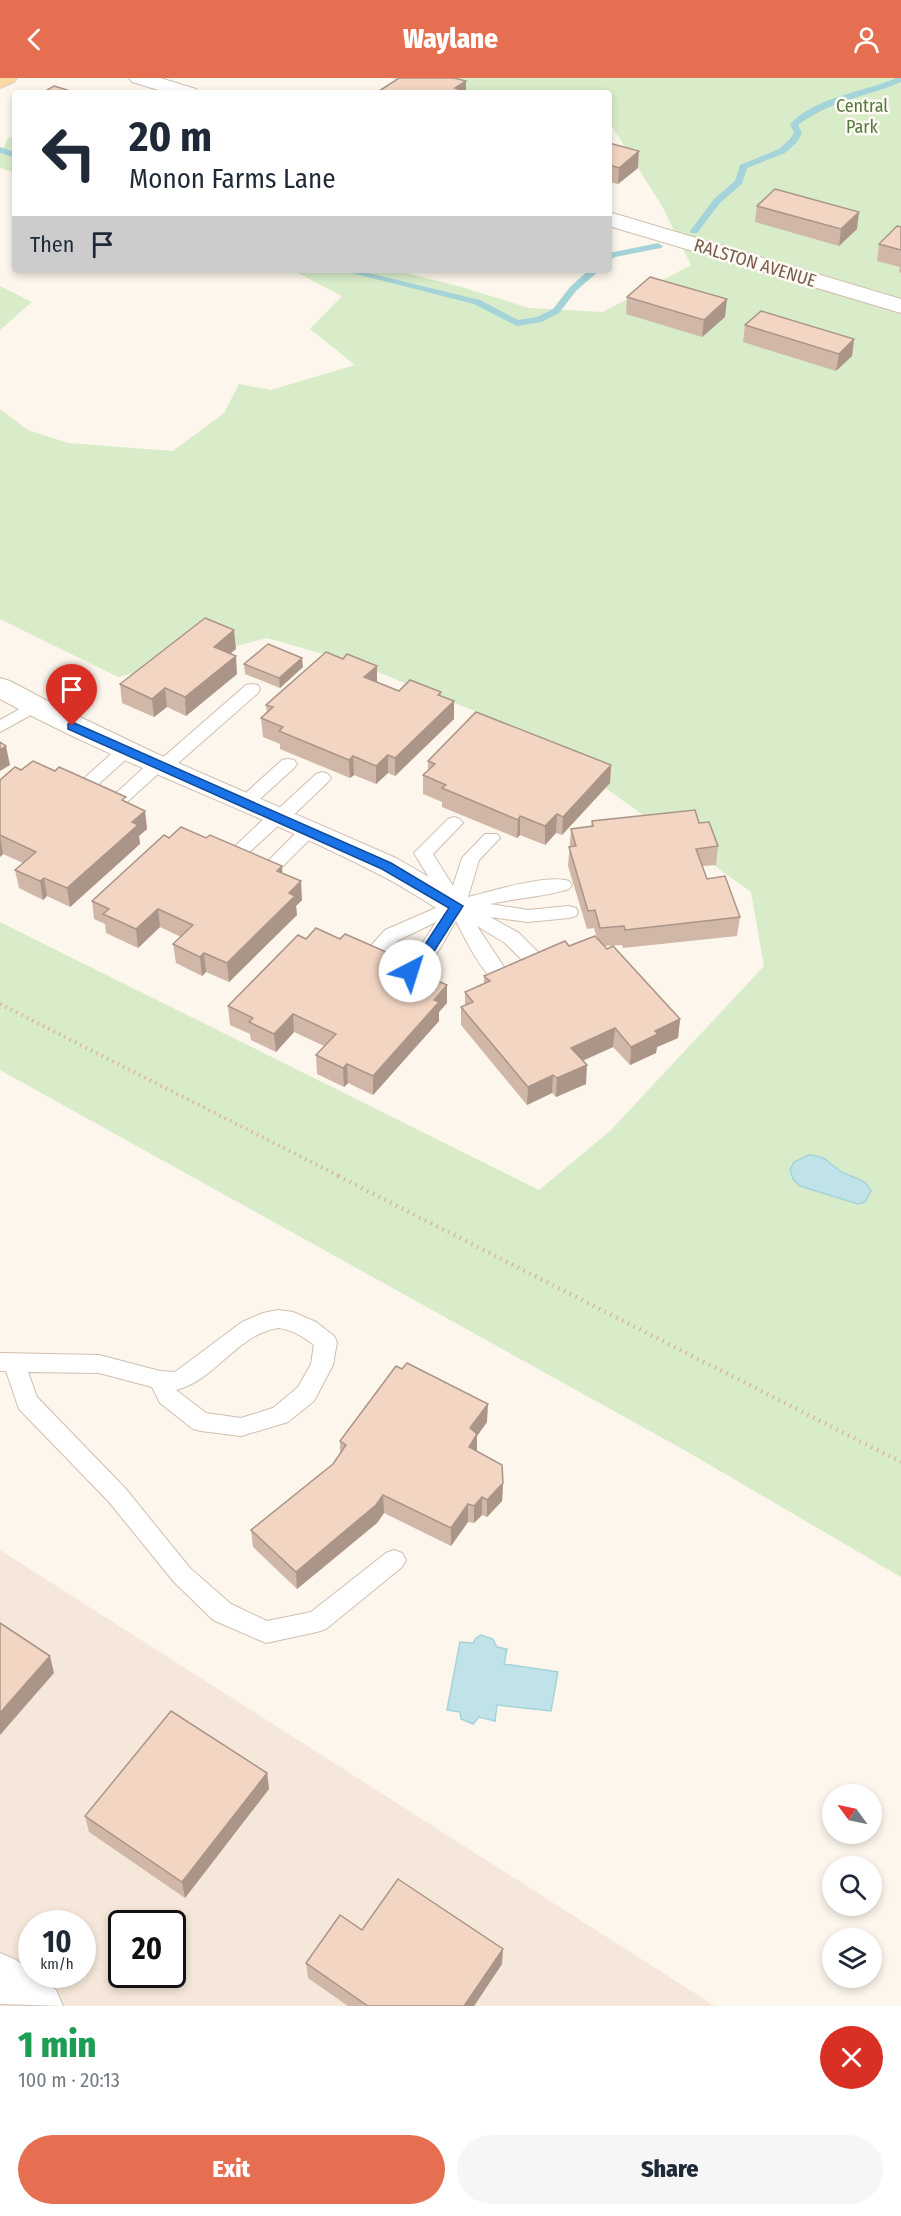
<!DOCTYPE html>
<meta charset="utf-8">
<style>
body{margin:0;font-family:"Fira Sans Condensed",sans-serif;background:#f6f6f7;color:#1f2937;height:100vh;display:flex;flex-direction:column;font-size:22px;white-space:nowrap}
*{box-sizing:border-box;margin:0}
p{font-size:20px;color:#747a83}
.icon{flex:none;width:33px;height:33px;fill:none;stroke:currentColor;stroke-width:2;stroke-linecap:round;stroke-linejoin:round}
.map{position:relative;height:1928px;overflow:hidden}
.drawer{display:flex;flex-direction:column;background:#fff;flex:1}
.drawer>*{flex:none}
.guide{position:absolute;left:12px;top:12px;width:600px;height:183px;border-radius:6px;box-shadow:0 3px 9px #0003;background:#fff;color:#1f2937;overflow:hidden}
.needle{width:39px;rotate:303deg}
.fabs{position:absolute;left:822px;top:1706px;display:grid;gap:12px}
.fabs a{display:grid;place-items:center;width:60px;height:60px;border-radius:50%;background:#fff;box-shadow:0 3px 9px #0003;font-size:30px}
.speed{position:absolute;left:18px;top:1832px;display:flex;gap:12px;font-size:30px;font-weight:700;text-align:center}
.speed>*{display:grid;place-content:center;width:78px;height:78px;border-radius:50%;background:#fff;box-shadow:0 3px 9px #0003;line-height:1}
.speed small{font-size:15px;font-weight:400}
.speed .limit{border:3px solid #111;border-radius:9px;background:#fff;color:#111}
.pin{position:absolute;display:grid;place-items:center;width:51px;height:51px;color:#fff;margin:-62px -26px;border-radius:50% 50% 50% 0;rotate:-45deg;box-shadow:0 0 6px #0007}
.pin .icon{rotate:45deg}
.me{position:absolute;width:66px;margin:-33px;rotate:40deg;stroke-linejoin:round;filter:drop-shadow(0 0 4px #0008)}
.turn{display:flex;align-items:center;gap:21px;height:126px;padding:0 18px;font-size:27px}
.turn .icon{width:78px;height:78px;stroke-width:2.5}
.turn b{display:block;font-size:42px;line-height:51px}
.then{display:flex;align-items:center;height:57px;padding:0 18px;background:#0003;gap:12px;font-size:22px}
.round{display:grid;place-items:center;flex:none;width:63px;height:63px;border-radius:32px;background:#f6f6f7}
.headline{display:flex;align-items:center;justify-content:space-between;height:102px;padding:0 18px}
h1{font-size:36px;font-weight:800;line-height:45px;color:#1e9e55}
.button{display:flex;gap:12px;margin-top:auto;padding:12px 18px}
.button a{flex:1;height:69px;border-radius:36px;background:#e76f51;color:#fff;font-size:24px;font-weight:800;line-height:69px;text-align:center}
.button a+a{background:#f6f6f7;color:#1f2937}
header{display:flex;justify-content:space-between;align-items:center;height:78px;padding:0 18px;background:#e76f51;color:#fff;font-size:27px;font-weight:800}
.map>svg:first-child{display:block}
.residential{fill:#f5e8da;fill-rule:evenodd}
.green{fill:#d8ecc9}
.water{fill:#bfe3e8;stroke:#a5d3da;stroke-width:1.5}
.lines{fill:none;stroke-linecap:round;stroke-linejoin:round}
.stream{fill:#a5d3da;fill-rule:evenodd}
.service-casing{stroke:#d1beb0;stroke-width:2}
.minor-casing{stroke:#d1beb0;stroke-width:2}
.primary-casing{stroke:#dad1cd;stroke-width:2}
.path-far1{stroke:#d9b8a5;stroke-width:4;stroke-dasharray:1.5 4.5;stroke-linecap:butt}
.path{stroke:#d9b8a5;stroke-width:4.5;stroke-dasharray:1.5 5;stroke-linecap:butt}
.service{fill:#fff;fill-rule:evenodd}
.minor{fill:#fff;fill-rule:evenodd}
.primary{fill:#fbd9a5;fill-rule:evenodd}
.wall{fill:#d1b7a8}
.shaded-wall{fill:#aa9588}
.building{fill:#f3d5c3;stroke:#aa9588;stroke-width:1.5}
.route{fill:#1a73e8;stroke:#114b97;stroke-width:1.5}
.labels{text-anchor:middle;stroke-width:5;stroke-linejoin:round;paint-order:stroke}
.far-park-label{font-size:18px;fill:#537a41;stroke:#fffaf3}
.far-street-label{font-size:18px;fill:#7a5c4d;stroke:#fffaf3}
</style>
<header><svg class="icon" aria-label="back" viewBox="0 0 24 24"><path d="M15 5l-7 7 7 7"/></svg>Waylane<svg class="icon" aria-label="person" viewBox="0 0 24 24"><circle cx="12" cy="8" r="4"/><path d="M4 21q1-7 8-7t8 7"/></svg></header>
<div class="map">
<svg width="901" height="1928" viewBox="0 0 901 1928">
<rect width="100%" height="100%" fill="#fdf6ec"/>
<path class="residential" d="M0,1472L715,1928H0ZM32,1845H82V1896H32ZM122,1845H172V1896H122Z"/>
<g class="green">
<path d="M388,0H901V1499L686,1373L0,992V844L539,1112L610,1053L764,888L751,814L527,654L355,585L267,560L118,599L0,541V331L28,352L68,365L173,373L224,335L239,306L271,312L355,287L310,251L342,218L292,192H394L458,208L529,230L603,234L691,187L662,128L613,50L609,49V15H470Z"/>
<path d="M9,59L15,61V95L0,90V76Z"/>
<path d="M0,208L32,224L0,252Z"/>
</g>
<g class="water">
<path d="M809,1077C830,1079 824,1083 839,1092C851,1101 864,1098 871,1113L865,1124L858,1126L800,1108L793,1101L790,1092L794,1084Z"/>
<path d="M481,1557L493,1561L497,1569L507,1571L504,1586L558,1594L551,1633L497,1627L495,1643L479,1639L473,1646L461,1641L460,1634L447,1632L460,1564L473,1565L476,1560Z"/>
</g>
<g class="lines">
<g class="stream">
<path d="M896,0H901V4C866,19 829,23 798,47L802,55L797,64L785,75L747,90L742,106L720,125L697,155H691L690,153L714,121L735,103L740,87L779,71L790,61L794,55L790,46C817,18 862,15 896,0Z"/>
<path d="M0,69L15,74V80L0,75Z"/>
<path d="M658,165L663,168L661,170L615,179L609,183V175Z"/>
<path d="M340,192H356L480,222L518,242L537,239L553,231L570,209L589,192H600L576,213L559,235L542,244L517,248L474,226Z"/>
</g>
<g class="service-casing">
<g id="service">
<path d="M252,606L258,607L260,611L258,615L168,694L159,695L126,725H114L111,721L114,717L151,683L160,682L246,607Z"/>
<path d="M34,623L40,624L42,628L40,632L0,654V642Z"/>
<path d="M125,668L131,669L134,673L131,677L93,711H81L78,707L81,703L119,669Z"/>
<path d="M288,681L294,682L297,686L294,690L250,730H238L235,726L238,722L282,682Z"/>
<path d="M322,694L328,696L331,700L328,704L285,745L279,747L244,779H232L229,775L232,771L270,735L276,733L316,696Z"/>
<path d="M454,739L460,741L463,745L433,776L453,808L462,780L485,756H497L500,760L479,782L468,819C492,813 547,796 569,803L572,807L569,811C544,819 516,820 490,826L528,832L569,828L576,830L578,834L576,838L569,840L528,844L490,839L519,855L542,878L544,883L542,888L535,890L528,888L505,865L477,848L510,898L508,903C503,904 498,905 494,902C479,890 465,860 456,843C445,860 434,886 417,897C413,900 408,899 403,898L401,893L420,869L436,844L399,862L381,879L374,881L367,879L365,874L385,852L445,826L414,775L448,741Z"/>
<path d="M308,747L314,749L317,753L314,757L279,792H267L264,788L267,784L302,749Z"/>
<path d="M278,1232L293,1234L316,1244L334,1258L337,1264L333,1287L314,1323L288,1344L241,1358L201,1353L193,1351L160,1325L152,1309L99,1295L28,1294L37,1319L125,1410L190,1490L231,1526L267,1543L311,1534L386,1475L394,1472L402,1475L406,1482L402,1489L326,1551L317,1554L266,1565L213,1542L174,1504L109,1424L19,1331L6,1293H0V1275L99,1277L160,1293L175,1294L242,1244L263,1235ZM278,1250C293,1252 302,1258 314,1267L311,1286L298,1309L273,1330L241,1340L206,1335L176,1312C216,1302 236,1257 278,1250Z"/>
</g>
</g>
<g class="minor-casing">
<g id="minor">
<path d="M129,0H160L196,11L199,15H168L132,4Z"/>
<path d="M609,134L901,221V235L609,148Z"/>
<path d="M0,600L10,603L57,628L153,674L396,780L467,821L472,828L467,835L456,839L445,835C424,823 404,809 382,798C257,733 123,689 0,621Z"/>
<path d="M0,1875L16,1882L32,1893V1896H35L56,1912L63,1928L0,1926Z"/>
</g>
</g>
<g class="primary-casing">
<path id="primary" d="M0,0H17L14,4L0,10Z"/>
</g>
<path class="path-far1" d="M0,926L341,1099"/>
<path class="path" d="M338,1098L901,1384"/>
<use href="#service" class="service"/>
<use href="#minor" class="minor"/>
<use href="#primary" class="primary"/>
</g>
<g class="wall">
<path d="M609,65L638,90L618,106L609,104Z"/>
<path d="M757,128L857,151L839,168L755,144Z"/>
<path d="M901,149V195L899,194L900,189L877,183L879,166Z"/>
<path d="M627,219L725,239L702,259L626,236Z"/>
<path d="M745,247L854,261L852,278L836,293L743,264Z"/>
<path d="M236,571L230,576L237,596L186,638L167,629L154,639L122,625L120,606Z"/>
<path d="M343,581L377,588V604L399,613L441,614V618L454,641L395,698L388,695L376,706L354,697L350,700L280,671V666L263,659L261,640L267,635L266,627Z"/>
<path d="M244,586L303,589L280,610L245,596Z"/>
<path d="M428,683L611,687L610,705L562,757L556,755L545,767L520,757L517,760L442,729V724L423,716V697L428,693Z"/>
<path d="M21,692L126,724L145,733L147,751L139,758L140,766L70,829L47,818L43,822L19,810L15,792L23,785L3,776L0,779V702Z"/>
<path d="M592,743L699,745L718,768L716,787L702,788L707,801L740,839L737,858L623,870L622,867L604,868L680,941L678,960L657,969L656,975L630,987L613,969L583,983L586,1006L556,1019L552,1015L527,1027L461,947V929L465,927V914L484,906V898L569,868L597,860L594,850L587,851L568,788L571,751L591,749Z"/>
<path d="M169,760H206L282,788V795L302,822L296,828L297,837L229,904L206,894L202,898L176,885L173,866L181,859L160,849L138,870L106,855L105,846L94,841L92,823Z"/>
<path d="M306,861H340L425,897L447,925L439,934V943L373,1017L348,1005L344,1009L317,996L316,977L324,968L294,954L276,974L251,962L250,956L230,947L228,928Z"/>
<path d="M487,1344L477,1358V1374L503,1405L502,1423L487,1439L482,1437L474,1445L468,1444L451,1468L384,1435L377,1445L297,1511L253,1469L251,1452L333,1386L340,1376V1363Z"/>
<path d="M267,1695L269,1711L185,1820L89,1754L85,1738Z"/>
<path d="M362,1852L502,1886L474,1928H348L308,1900L306,1885Z"/>
</g>
<g class="shaded-wall">
<path d="M466,3V14H467V15H455V10Z"/>
<path d="M639,73L638,90L618,106L619,90Z"/>
<path d="M859,134L857,151L839,168L841,151Z"/>
<path d="M727,221L725,239L702,259L704,242Z"/>
<path d="M854,261L852,278L836,293L839,276Z"/>
<path d="M234,552L236,571L215,587L214,569Z"/>
<path d="M236,578L237,596L186,638L185,619Z"/>
<path d="M302,580L303,589L280,610L279,600Z"/>
<path d="M377,588V606L364,599Z"/>
<path d="M165,610L167,629L154,639L152,621Z"/>
<path d="M454,623V641L395,698V680Z"/>
<path d="M6,668L10,687L0,693V672Z"/>
<path d="M388,677V695L376,706V688Z"/>
<path d="M353,678L354,697L350,700L349,682Z"/>
<path d="M611,687L610,705L562,757L563,739Z"/>
<path d="M145,733L147,751L139,758L140,766L70,829L67,810L132,744Z"/>
<path d="M557,736L556,755L545,767V748Z"/>
<path d="M520,738V757L517,760L518,742Z"/>
<path d="M0,757L3,776L0,779Z"/>
<path d="M282,788L283,807L277,793Z"/>
<path d="M44,800L47,818L43,822L40,803Z"/>
<path d="M301,803L302,822L296,828L297,837L229,904L227,885L289,815Z"/>
<path d="M158,831L160,849L138,870L136,851Z"/>
<path d="M204,875L206,894L202,898L200,879Z"/>
<path d="M447,907V925L439,934V943L373,1017V998Z"/>
<path d="M293,936L294,954L276,974L274,956Z"/>
<path d="M680,941L678,960L657,969L656,975L630,987L631,969L655,953Z"/>
<path d="M615,950L613,969L570,988L571,970Z"/>
<path d="M347,986L348,1005L344,1009L343,990Z"/>
<path d="M587,987L586,1006L556,1019L557,1000Z"/>
<path d="M553,997L552,1015L527,1027L528,1009Z"/>
<path d="M488,1326L487,1344L477,1358V1374L469,1369L470,1350Z"/>
<path d="M503,1405L502,1423L487,1439V1422Z"/>
<path d="M383,1417L384,1435L377,1445L297,1511L296,1494Z"/>
<path d="M482,1419V1437L474,1445V1428Z"/>
<path d="M468,1426V1444L451,1468V1450Z"/>
<path d="M50,1578L54,1595L0,1657V1635Z"/>
<path d="M267,1695L269,1711L185,1820L182,1804Z"/>
<path d="M503,1871L502,1886L474,1928H464Z"/>
</g>
<g class="building">
<path d="M399,0H454L466,3L455,10L467,14L465,15H376Z"/>
<path d="M54,8L77,15H42Z"/>
<path d="M609,65L639,73L619,90L609,87Z"/>
<path d="M775,111L859,134L841,151L757,128Z"/>
<path d="M897,148L901,149V172L879,166Z"/>
<path d="M650,199L727,221L704,242L627,219Z"/>
<path d="M761,233L854,261L839,276L745,247Z"/>
<path d="M205,540L234,552L214,569L236,578L185,619L165,610L152,621L120,606Z"/>
<path d="M268,566L302,580L279,600L244,586Z"/>
<path d="M326,574L343,581L347,576L377,588L364,599L399,613L410,602L441,614L438,617L454,623L395,680L388,677L376,688L353,678L349,682L279,653L283,649L261,640L273,629L266,627Z"/>
<path d="M476,634L611,687L563,739L557,736L545,748L520,738L518,742L442,710L446,707L423,697L435,686L428,683Z"/>
<path d="M0,664L6,668L0,672Z"/>
<path d="M33,683L55,693L59,689L126,719L122,722L145,733L132,744L138,747L67,810L44,800L40,803L15,792L36,774L0,757V702L15,689L21,692Z"/>
<path d="M695,732L699,745L709,744L718,768L696,771L707,801L725,798L740,839L625,852L624,848L600,850L595,832L588,833L569,769L576,768L571,751L593,748L592,743Z"/>
<path d="M181,749L206,760L210,757L282,788L277,793L301,803L289,815L295,818L227,885L204,875L200,879L173,866L193,847L158,831L136,851L103,836L109,831L92,823L164,757L169,760Z"/>
<path d="M316,850L340,861L345,856L425,891L421,896L447,907L434,922L439,924L373,998L347,986L343,990L316,977L336,956L293,936L274,956L249,944L253,940L228,928L298,857L306,861Z"/>
<path d="M595,858L607,871L613,868L680,941L655,953L658,956L631,969L615,950L571,970L587,987L557,1000L553,997L528,1009L461,929L473,924L465,914L490,903L484,898L565,863L569,868Z"/>
<path d="M407,1285L488,1326L470,1350L477,1356L469,1369L502,1387L503,1405L487,1422L482,1419L474,1428L468,1426L451,1450L383,1417L376,1427L296,1494L251,1452L333,1386L346,1367L340,1363L396,1288L402,1291Z"/>
<path d="M0,1545L50,1578L0,1635Z"/>
<path d="M171,1633L267,1695L182,1804L85,1738Z"/>
<path d="M398,1801L503,1871L464,1928H368L306,1885L340,1837L362,1852Z"/>
</g>
<path class="route" d="M72,644L391,785L463,828L431,878L415,896H406L404,893L406,889L422,871L449,830L382,791L68,651V646Z"/>
<g class="labels">
<g class="far-park-label">
<text x="862" y="34">Central<tspan x="862" dy="21">Park</tspan></text>
</g>
<g class="far-street-label">
<text transform="translate(755 185) rotate(17)" y="6">RALSTON AVENUE</text>
</g>
</g>
</svg>
<div class="fabs">
<a><svg class="needle" viewBox="-14 -14 28 28"><path d="M0-13l5 13h-10z" fill="#e53935"/><path d="M0 13l5-13h-10z" fill="#747a83"/></svg></a>
<a><svg class="icon" aria-label="search" viewBox="0 0 24 24"><circle cx="10" cy="10" r="6"/><path d="M15 15l6 6"/></svg></a>
<a><svg class="icon" aria-label="layers" viewBox="0 0 24 24"><path d="M12 4l9 5-9 5-9-5zM3 14l9 5 9-5"/></svg></a>
</div>
<div class="speed"><div>10<small>km/h</small></div><div class="limit">20</div></div>
<div class="pin" style="left:72px;top:648px;background:#d93025"><svg class="icon" aria-label="arrive" viewBox="0 0 24 24"><path d="M6 21V4h12l-3 4 3 4H6"/></svg></div>
<svg class="me" style="left:410px;top:893px" viewBox="-20 -20 40 40"><circle r="19" fill="#fff"/><path d="M0-13L10 11 0 6-10 11z" fill="#1a73e8"/></svg>
<div class="guide">
<div class="turn"><svg class="icon" aria-label="left" viewBox="0 0 24 24"><path d="M17 20v-9H6M10 6l-5 5 5 5"/></svg><div><b>20 m</b>Monon Farms Lane</div></div>
<div class="then">Then<svg class="icon" aria-label="arrive" viewBox="0 0 24 24"><path d="M6 21V4h12l-3 4 3 4H6"/></svg></div>
</div>
</div>
<section class="drawer">
<div class="headline"><div><h1>1 min</h1><p>100 m · 20:13</p></div><a class="round" style="background:#d93025;color:#fff"><svg class="icon" aria-label="close" viewBox="0 0 24 24"><path d="M6 6l12 12M18 6L6 18"/></svg></a></div>
<div class="button"><a>Exit</a><a>Share</a></div>
</section>
